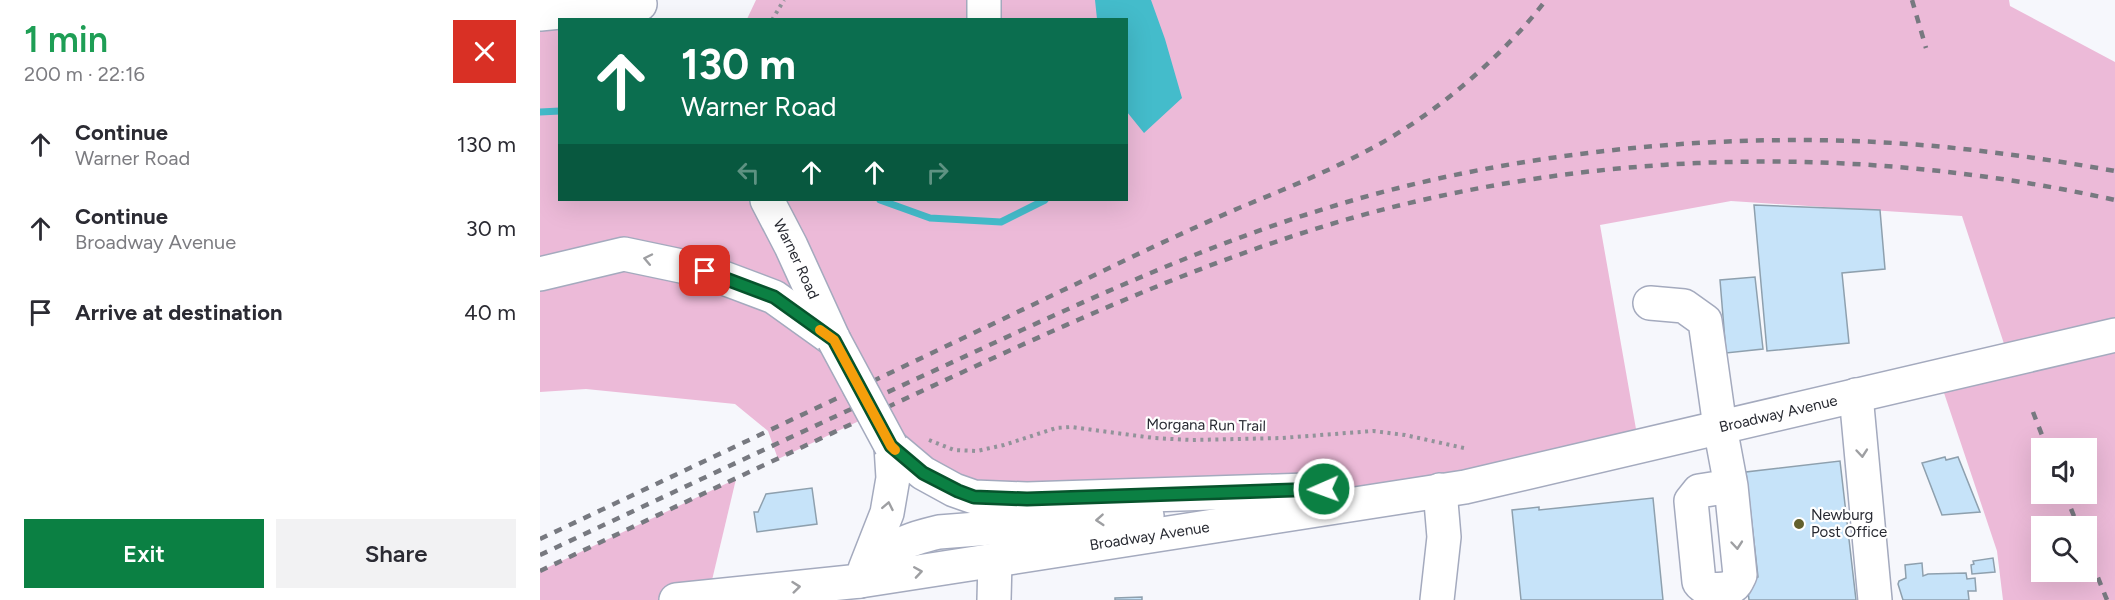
<!DOCTYPE html>
<meta charset="utf-8">
<style>
body{margin:0;font-family:Figtree,sans-serif;background:#f2f2f3;color:#2b2b33;height:100vh;display:flex;flex-direction:column;font-size:22px;white-space:nowrap}
*{box-sizing:border-box;margin:0}
p{font-size:20px;color:#7c7c81}
.icon{flex:none;width:33px;height:33px;fill:none;stroke:currentColor;stroke-width:2;stroke-linecap:round;stroke-linejoin:round}
.map{position:relative;flex:1;overflow:hidden}
.side{display:flex;flex-direction:column;background:#fff;width:540px}
.side>*{flex:none}
.top-card{position:absolute;left:18px;top:18px;width:570px;height:183px;border-radius:0px;box-shadow:0 6px 24px #0002;background:#0b6e4f;color:#fff;overflow:hidden}
.tools{position:absolute;left:1491px;top:438px;display:grid;gap:12px}
.tools a{display:grid;place-items:center;width:66px;height:66px;border-radius:0px;background:#fff;box-shadow:0 6px 24px #0002;font-size:30px}
.pin{position:absolute;display:grid;place-items:center;width:51px;height:51px;color:#fff;margin:-26px;border-radius:12px;box-shadow:0 3px 9px #0006}
.me{position:absolute;width:66px;margin:-33px;rotate:268deg;stroke-linejoin:round;filter:drop-shadow(0 0 4px #0008)}
.turn{display:flex;align-items:center;gap:21px;height:126px;padding:0 24px;font-size:27px}
.turn .icon{width:78px;height:78px;stroke-width:2.5}
.turn b{display:block;font-size:42px;line-height:51px}
.lanes{display:flex;align-items:center;height:57px;padding:0 24px;background:#0003;justify-content:center;gap:30px;direction:ltr}
.lanes .off{opacity:.35}
.round{display:grid;place-items:center;flex:none;width:63px;height:63px;border-radius:0px;background:#f2f2f3}
.summary{display:flex;align-items:center;justify-content:space-between;height:102px;padding:0 24px}
h1{font-size:36px;font-weight:600;line-height:45px;color:#1e9e55}
.action{display:flex;gap:12px;margin-top:auto;padding:12px 24px}
.action a{flex:1;height:69px;border-radius:0px;background:#0b8043;color:#fff;font-size:24px;font-weight:600;line-height:69px;text-align:center}
.action a+a{background:#f2f2f3;color:#2b2b33}
ul{padding:0;list-style:none}
li{display:flex;align-items:center;gap:18px;height:84px;padding:0 24px}
li div{flex:1}
li b{display:block;font-size:22px}
li em{font-style:normal}
main{display:flex;flex:1;min-height:0}
.map>svg:first-child{display:block}
.green{fill:#ecbad8;fill-rule:evenodd}
.water{fill:#44bccb}
.lines{fill:none;stroke-linecap:round;stroke-linejoin:round}
.stream{stroke:#44bccb;stroke-width:7}
.building{fill:#c6e3f9;stroke:#8ea0ae;stroke-width:1.5}
.minor-casing{stroke:#a4aabe;stroke-width:36}
.major-casing{stroke:#a4aabe;stroke-width:36}
.path{stroke:#92939a;stroke-width:4;stroke-dasharray:3 4.5;stroke-linecap:butt}
.minor{stroke:#fff;stroke-width:33}
.major{stroke:#fff;stroke-width:33}
.rail{stroke:#777980;stroke-width:4.5;stroke-dasharray:8 8;stroke-linecap:butt}
.major-bridge-casing{stroke:#a4aabe;stroke-width:36;stroke-linecap:butt}
.major-bridge{stroke:#fff;stroke-width:33}
.oneway{stroke:#9e9fa2}
.route-casing{stroke:#07532c;stroke-width:15}
.route{stroke:#0b8043;stroke-width:10}
.slow{stroke:#f59e0b;stroke-width:10}
.poi-dot{fill:#62602d;stroke:#fff;stroke-width:2}
.labels{text-anchor:middle;stroke-width:4.5;stroke-linejoin:round;paint-order:stroke}
.street-label{font-size:15px;fill:#272931;stroke:#fff}
.poi-label{font-size:15px;fill:#272931;stroke:#fff;text-anchor:start}
</style>
<main>
<section class="side">
<div class="summary"><div><h1>1 min</h1><p>200 m · 22:16</p></div><a class="round" style="background:#d93025;color:#fff"><svg class="icon" aria-label="close" viewBox="0 0 24 24"><path d="M6 6l12 12M18 6L6 18"/></svg></a></div>
<ul>
<li><svg class="icon" aria-label="ahead" viewBox="0 0 24 24"><path d="M12 20V5M6 11l6-6 6 6"/></svg><div><b>Continue</b><p>Warner Road</p></div><em>130 m</em></li>
<li><svg class="icon" aria-label="ahead" viewBox="0 0 24 24"><path d="M12 20V5M6 11l6-6 6 6"/></svg><div><b>Continue</b><p>Broadway Avenue</p></div><em>30 m</em></li>
<li><svg class="icon" aria-label="arrive" viewBox="0 0 24 24"><path d="M6 21V4h12l-3 4 3 4H6"/></svg><div><b>Arrive at destination</b></div><em>40 m</em></li>
</ul>
<div class="action"><a>Exit</a><a>Share</a></div>
</section>
<div class="map">
<svg width="1575" height="600" viewBox="0 0 1575 600">
<rect width="100%" height="100%" fill="#f6f7fc"/>
<g class="green">
<path d="M216,0H1469L1470,6L1575,62V600H1463L1457,551L1398,375L1469,359L1422,216L1191,201L1060,225L1099,446L925,487L434,497L334,414L238,459L228,431L195,404L46,389L0,392V14L100,4L113,19L20,20V200H586V20L207,19ZM1502,448H1546V494H1502ZM1502,526H1546V572H1502Z"/>
<path d="M196,479L168,597L136,600H0V571Z"/>
</g>
<path class="water" d="M555,0H611L625,39L642,98L604,133L587,112L586,20L557,19Z"/>
<g class="lines">
<g class="stream">
<path d="M0,112L20,111"/>
<path d="M340,200L390,218L461,222L505,200"/>
</g>
</g>
<g class="building">
<path d="M1214,205L1340,210L1345,269L1302,273L1309,343L1227,351Z"/>
<path d="M1215,277L1223,349L1186,353L1180,280Z"/>
<path d="M1405,457L1406,460L1418,457L1440,512L1402,515L1382,463Z"/>
<path d="M1300,461L1316,600H1209L1207,582L1218,577L1206,472Z"/>
<path d="M272,488L277,524L217,532L214,512H218L226,494Z"/>
<path d="M1113,498L1123,600H981L972,510L999,507V510Z"/>
<path d="M1453,558L1455,572L1432,574L1431,565L1434,564L1433,561Z"/>
<path d="M1382,563L1383,576L1388,574L1426,573L1427,579L1435,578L1436,591H1428L1429,600H1363L1358,584L1359,581L1366,578L1365,565Z"/>
<path d="M602,597V600H575V598Z"/>
</g>
<g class="lines">
<g class="minor-casing">
<g id="minor">
<path d="M444,0V20"/>
<path d="M1110,303L1144,306L1165,321L1180,427L1191,486L1200,575C1198,579 1196,585 1191,587C1181,591 1165,591 1159,582L1151,501L1159,491L1191,486"/>
<path d="M1316,395L1335,600"/>
<path d="M454,600L455,560"/>
<path d="M897,600L904,537L900,490"/>
</g>
</g>
<g class="major-casing">
<g id="major">
<path d="M0,14L100,4"/>
<path id="s1" d="M227,200L251,246L293,338"/>
<path d="M0,274L84,254L165,271L234,297L294,340"/>
<path d="M351,446L383,473L414,490L434,497L487,499L796,489"/>
<path d="M325,569L347,513L353,478L351,446"/>
<path d="M320,581C350,549 355,542 399,532L607,516"/>
<path id="s2" d="M136,600L320,581L925,487L1575,335"/>
</g>
</g>
<g class="path">
<path d="M232,20L244,0"/>
<path d="M389,440L414,450L437,451L464,445L516,428L531,427L614,438L651,440L742,438L833,431L865,435L924,448"/>
</g>
<use href="#minor" class="minor"/>
<use href="#major" class="major"/>
<g class="rail">
<path d="M1372,0L1386,48"/>
<path d="M1493,412L1507,448"/>
<path d="M1525,494L1538,526"/>
<path d="M0,539C188,450 376,361 563,271C608,249 653,228 699,208C745,189 792,170 836,146C898,112 963,56 1006,0"/>
<path d="M1546,548L1567,600"/>
<path d="M0,555C138,490 276,425 415,361C536,305 657,248 784,209C955,155 1157,133 1336,142C1416,146 1496,157 1575,171"/>
<path d="M0,571C128,510 256,450 384,390C535,320 688,249 849,208C1087,148 1336,147 1575,200"/>
</g>
<g class="major-bridge-casing">
<path id="major-bridge" d="M294,340L351,446"/>
</g>
<use href="#major-bridge" class="major-bridge"/>
</g>
<defs><path id="oneway-chevron" d="M-2-3.5L2.5 0L-2 3.5" fill="none" stroke-width="1.6" stroke-linecap="round" stroke-linejoin="round" transform="scale(1.5)"/></defs>
<g class="oneway">
<use href="#oneway-chevron" transform="translate(108 259) rotate(-168)"/>
<use href="#oneway-chevron" transform="translate(1322 453) rotate(85)"/>
<use href="#oneway-chevron" transform="translate(348 506) rotate(-79)"/>
<use href="#oneway-chevron" transform="translate(560 520) rotate(176)"/>
<use href="#oneway-chevron" transform="translate(1197 545) rotate(85)"/>
<use href="#oneway-chevron" transform="translate(378 572) rotate(-9)"/>
<use href="#oneway-chevron" transform="translate(256 587) rotate(-6)"/>
</g>
<g class="lines">
<g class="route-casing">
<path id="route" d="M165,271L234,297L294,340L351,446L383,473L418,491L434,497L487,499L784,489"/>
</g>
<use href="#route" class="route"/>
<path class="slow" d="M280,330L294,340L351,446L355,450"/>
</g>
<circle class="poi-dot" cx="1259" cy="524" r="6"/>
<g class="labels">
<g class="street-label">
<text dy="5" stroke="none"><textPath href="#s1" startOffset="66">Warner Road</textPath></text>
<text dy="5" stroke="none"><textPath href="#s2" startOffset="1119">Broadway Avenue</textPath></text>
<text transform="translate(666 425) rotate(1)" y="5">Morgana Run Trail</text>
<text dy="5" stroke="none"><textPath href="#s2" startOffset="478">Broadway Avenue</textPath></text>
</g>
<g class="poi-label">
<text x="1271" y="520">Newburg<tspan x="1271" dy="17">Post Office</tspan></text>
</g>
</g>
</svg>
<div class="tools">
<a><svg class="icon" aria-label="sound" viewBox="0 0 24 24"><path d="M4 9h4l5-4v14l-5-4H4zM17 9q2 3 0 6"/></svg></a>
<a><svg class="icon" aria-label="search" viewBox="0 0 24 24"><circle cx="10" cy="10" r="6"/><path d="M15 15l6 6"/></svg></a>
</div>
<div class="pin" style="left:165px;top:271px;background:#d93025"><svg class="icon" aria-label="arrive" viewBox="0 0 24 24"><path d="M6 21V4h12l-3 4 3 4H6"/></svg></div>
<svg class="me" style="left:784px;top:489px" viewBox="-20 -20 40 40"><circle r="17" fill="#0b8043" stroke="#fff" stroke-width="3"/><path d="M0-11L8 9 0 5-8 9z" fill="#fff"/></svg>
<div class="top-card">
<div class="turn"><svg class="icon" aria-label="ahead" viewBox="0 0 24 24"><path d="M12 20V5M6 11l6-6 6 6"/></svg><div><b>130 m</b>Warner Road</div></div>
<div class="lanes"><svg class="icon off" aria-label="left" viewBox="0 0 24 24"><path d="M17 20v-9H6M10 6l-5 5 5 5"/></svg><svg class="icon" aria-label="ahead" viewBox="0 0 24 24"><path d="M12 20V5M6 11l6-6 6 6"/></svg><svg class="icon" aria-label="ahead" viewBox="0 0 24 24"><path d="M12 20V5M6 11l6-6 6 6"/></svg><svg class="icon off" aria-label="right" viewBox="0 0 24 24"><path d="M7 20v-9h11M14 6l5 5-5 5"/></svg></div>
</div>
</div>
</main>
